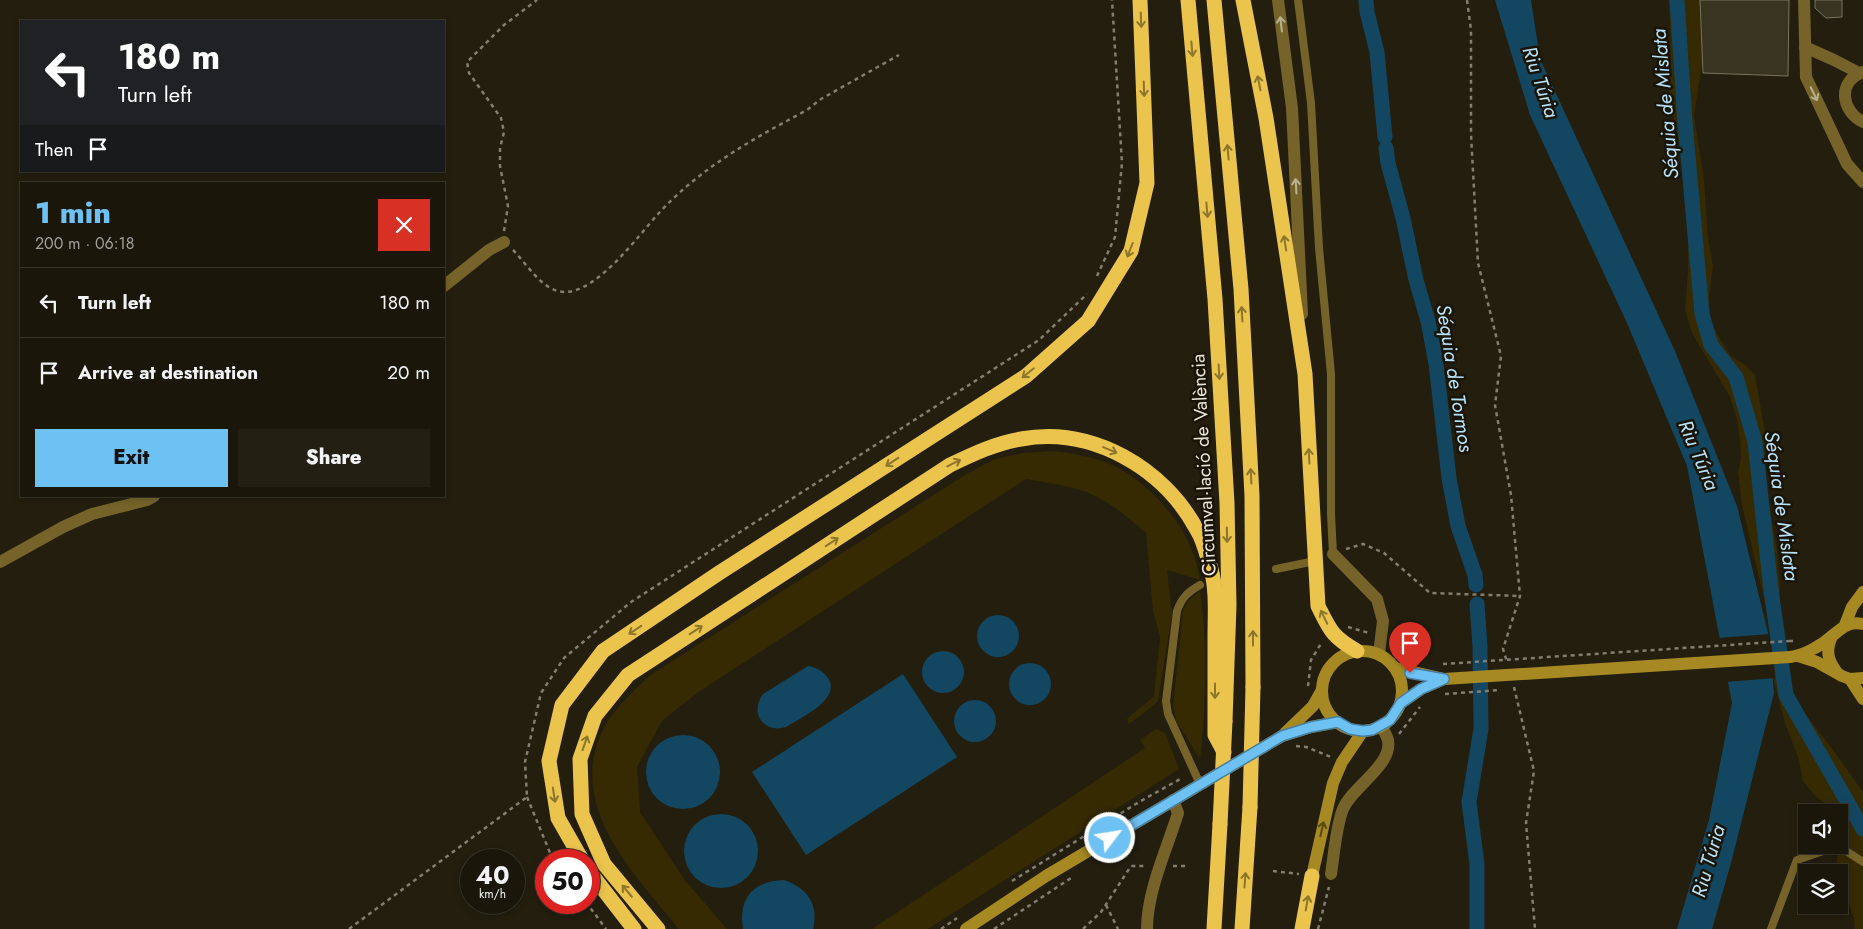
<!DOCTYPE html>
<meta charset="utf-8">
<style>
body{margin:0;font-family:Jost,sans-serif;background:#231f13;color:#f1f3f6;height:100vh;display:flex;flex-direction:column;font-size:19px;white-space:nowrap}
*{box-sizing:border-box;margin:0}
p{font-size:16px;color:#9f9f9c}
.icon{flex:none;width:28px;height:28px;fill:none;stroke:currentColor;stroke-width:2;stroke-linecap:round;stroke-linejoin:round}
.map{position:relative;flex:1;overflow:hidden}
.drawer{position:absolute;left:20px;top:182px;width:425px;height:315px;display:flex;flex-direction:column;background:#1a160a;border-radius:0px;box-shadow:0 2px 8px #0003,0 0 0 1px #38352b}
.drawer>*{flex:none}
.hud{position:absolute;left:20px;top:20px;width:425px;height:152px;border-radius:0px;box-shadow:0 2px 8px #0003,0 0 0 1px #38352b;background:#202124;color:#fff;overflow:hidden}
.fabs{position:absolute;left:1798px;top:804px;display:grid;gap:10px}
.fabs a{display:grid;place-items:center;width:50px;height:50px;border-radius:0px;background:#1a160a;box-shadow:0 2px 8px #0003,0 0 0 1px #38352b;font-size:25px}
.speed{position:absolute;left:460px;top:849px;display:flex;gap:10px;font-size:25px;font-weight:700;text-align:center}
.speed>*{display:grid;place-content:center;width:65px;height:65px;border-radius:50%;background:#1a160a;box-shadow:0 2px 8px #0003,0 0 0 1px #38352b;line-height:1}
.speed small{font-size:12px;font-weight:400}
.speed .limit{border:8px solid #d22;background:#fff;color:#111}
.pin{position:absolute;display:grid;place-items:center;width:42px;height:42px;color:#fff;margin:-51px -21px;border-radius:50% 50% 50% 0;rotate:-45deg;box-shadow:0 0 5px #0007}
.pin .icon{rotate:45deg}
.me{position:absolute;width:55px;margin:-28px;rotate:59deg;stroke-linejoin:round;filter:drop-shadow(0 0 4px #0008)}
.turn{display:flex;align-items:center;gap:18px;height:105px;padding:0 15px;font-size:22px}
.turn .icon{width:65px;height:65px;stroke-width:2.5}
.turn b{display:block;font-size:35px;line-height:42px}
.then{display:flex;align-items:center;height:48px;padding:0 15px;background:#0003;gap:10px;font-size:19px}
.round{display:grid;place-items:center;flex:none;width:52px;height:52px;border-radius:0px;background:#231f13}
.headline{display:flex;align-items:center;justify-content:space-between;height:85px;padding:0 15px}
h1{font-size:30px;font-weight:800;line-height:38px;color:#6ec2f3}
.cta{display:flex;gap:10px;margin-top:auto;padding:10px 15px}
.cta a{flex:1;height:58px;border-radius:0px;background:#6ec2f3;color:#111;font-size:20px;font-weight:800;line-height:58px;text-align:center}
.cta a+a{background:#231f13;color:#f1f3f6}
ul{padding:0;list-style:none}
li{display:flex;align-items:center;gap:15px;height:70px;padding:0 15px;border-top:1px solid #38352b}
li div{flex:1}
li b{display:block;font-size:19px}
li em{font-style:normal}
.map>svg:first-child{display:block}
.green{fill:#362a02}
.water{fill:#134761}
.pier{fill:#231e0e}
.lines{fill:none;stroke-linecap:round;stroke-linejoin:round}
.canal{stroke:#134761;stroke-width:15}
.building{fill:#393322;stroke:#797360}
.path{stroke:#827e71;stroke-width:2.5;stroke-dasharray:4 4;stroke-linecap:butt}
.lane{stroke:#756329;stroke-width:8}
.street{stroke:#756329;stroke-width:12}
.secondary{stroke:#a78923;stroke-width:12}
.highway{stroke:#eac44d;stroke-width:15}
.path-bridge{stroke:#827e71;stroke-width:2.5;stroke-dasharray:4 4;stroke-linecap:butt}
.secondary-bridge{stroke:#a78923;stroke-width:12}
.highway-bridge{stroke:#eac44d;stroke-width:15}
.oneway{stroke:#8c752d}
.oneway2{stroke:#bab193}
.oneway3{stroke:#594912}
.route-casing{stroke:#487e9e;stroke-width:12}
.route{stroke:#6ec2f3;stroke-width:9}
.labels{text-anchor:middle;stroke-width:5;stroke-linejoin:round;paint-order:stroke}
.street-label{font-size:19px;fill:#e8e5da;stroke:#1a1405}
.water-label{font-size:20px;font-style:italic;fill:#b7e2fd;stroke:#1a1405}
</style>
<div class="map">
<svg width="1863" height="929" viewBox="0 0 1863 929">
<rect width="100%" height="100%" fill="#231e0e"/>
<g class="green">
<path d="M1669,0H1702L1704,51L1694,116L1704,180L1708,237L1713,266L1709,298L1710,320L1720,339L1731,356L1744,364L1755,375L1766,438L1764,460L1765,482L1777,550L1780,586L1779,629L1790,686L1803,712L1831,747L1863,792V929H1855L1854,919L1839,873L1837,860L1841,831L1839,812H1835L1832,808L1816,797L1803,781L1799,760L1785,723L1774,682L1770,624L1742,505L1738,473L1741,458L1740,441L1737,419L1730,397L1692,333L1685,310L1688,270V214L1681,152L1671,105L1669,88L1671,69Z"/>
<path d="M1052,451C1071,453 1090,456 1108,463C1142,477 1179,516 1192,550C1196,559 1198,570 1200,580L1167,570L1172,614L1158,701L1149,709L1129,724L1127,719L1154,696L1160,637L1153,611L1146,533C1130,519 1114,505 1095,496C1075,486 1048,483 1026,479L697,693L662,721L637,767L640,812L684,879L727,929H679C633,872 562,803 606,724C617,706 634,691 649,676L968,473L995,459L1023,453Z"/>
<path d="M1200,591C1208,643 1206,707 1200,759L1176,721L1173,705L1183,611L1188,601Z"/>
<path d="M1156,729L1165,733L1179,769L928,929H872L1145,748L1140,740Z"/>
</g>
<g class="water">
<path d="M1495,0H1531L1540,59L1675,351L1737,506L1769,637L1774,693L1731,863L1712,929H1677L1709,820L1732,703L1687,466L1627,323L1530,115Z"/>
<circle cx="998" cy="636" r="21"/>
<circle cx="943" cy="672" r="21"/>
<circle cx="1030" cy="684" r="21"/>
<path d="M808,666C817,668 822,670 828,678C842,699 800,718 786,727C764,734 749,713 763,694Z"/>
<path d="M903,674L957,757L806,855L752,772Z"/>
<circle cx="975" cy="721" r="21"/>
<circle cx="683" cy="772" r="37"/>
<circle cx="721" cy="851" r="37"/>
<path d="M784,880C807,888 819,904 813,929H743C738,898 753,881 784,880Z"/>
</g>
<path class="pier" d="M1771,634L1775,678L1725,682L1717,638Z"/>
<g class="lines">
<g class="canal">
<path d="M1366,0L1367,12L1377,52L1385,137"/>
<path d="M1677,0L1685,122L1702,314L1711,345L1736,377L1755,442L1771,590L1786,695L1863,829"/>
<path d="M1386,148L1388,163L1403,218L1416,280L1428,321L1436,364L1449,478L1458,526L1475,575L1476,585"/>
<path d="M1477,604L1480,646L1481,729L1469,802L1477,864V929"/>
</g>
</g>
<g class="building">
<path d="M1700,0H1789L1788,76L1703,73Z"/>
<path d="M1815,0H1842V17L1826,18L1815,8Z"/>
</g>
<g class="lines">
<g class="path">
<path d="M1467,0L1471,30V134L1478,263L1501,356L1495,405L1511,495L1520,596L1503,649L1507,662"/>
<path d="M504,231L508,206L500,166V148L504,132L501,118L469,73L467,62L504,25L537,0"/>
<path d="M513,250C527,264 542,291 564,292C597,293 638,236 658,214C701,167 753,139 807,110L821,99L899,55"/>
<path d="M1097,276L1115,237L1122,163L1112,0"/>
<path d="M1346,549L1363,544L1384,553L1430,593L1520,596"/>
<path d="M1348,627L1369,633"/>
<path d="M1789,641H1796"/>
<path d="M1392,643L1409,657"/>
<path d="M1308,686L1311,660L1322,642"/>
<path d="M1514,687L1534,771L1526,823L1535,929"/>
<path d="M1399,734L1420,707"/>
<path d="M1296,746L1306,747L1331,757"/>
<path d="M527,797L553,860"/>
<path d="M1173,866H1189"/>
<path d="M1273,871L1299,874"/>
<path d="M1012,881L1139,802L1182,778"/>
<path d="M586,902L606,929"/>
<path d="M1106,905L1118,929"/>
<path d="M349,929L527,797L525,762L541,693L564,658L631,602L1039,340L1087,294"/>
<path d="M941,929L957,918"/>
<path d="M994,929L1074,876"/>
<path d="M1083,929L1101,912L1131,866H1147"/>
<path d="M1318,929L1329,887"/>
</g>
<g class="lane">
<path d="M1298,0L1311,103L1319,248L1331,374V514L1333,554"/>
<path d="M1276,569L1315,561"/>
<path d="M1200,784L1168,714L1166,701L1177,611C1182,597 1188,592 1200,585"/>
<path d="M1771,929L1797,860L1832,848L1843,849L1863,862"/>
</g>
<g class="street">
<path d="M1278,0L1292,108L1302,314"/>
<path d="M1804,0L1806,77L1847,164L1863,182"/>
<path d="M1805,47L1834,60L1859,73"/>
<path d="M1863,72C1837,81 1841,111 1863,122"/>
<path d="M444,286L489,250L504,242"/>
<path d="M1333,554L1377,599L1383,621L1379,654"/>
<path d="M0,562L63,527L92,514L147,500L154,496"/>
<path d="M1331,874C1334,855 1336,826 1343,809C1352,787 1393,765 1388,740C1387,736 1383,730 1382,726"/>
<path d="M1147,929C1147,891 1167,849 1178,813L1173,800"/>
</g>
<g class="secondary">
<path d="M1845,625L1852,607L1863,592"/>
<path d="M1832,636C1826,650 1827,659 1836,671"/>
<circle cx="1362" cy="691" r="40"/>
<path d="M1798,656L1817,662L1842,676L1850,679L1863,678"/>
<path d="M1790,657C1804,655 1821,646 1832,636C1842,628 1849,621 1863,624"/>
<path d="M1396,668L1444,679"/>
<path d="M1850,679L1863,699"/>
<path d="M1401,703L1421,689L1444,679"/>
<path d="M1285,733L1313,706L1322,690"/>
<path d="M1312,876L1333,783L1342,762L1363,731"/>
<path d="M966,929L1046,876L1282,736L1311,727L1338,722"/>
</g>
<g class="highway">
<path d="M1188,0L1215,299L1227,503L1229,605L1225,721"/>
<path d="M1214,0L1241,289L1252,496L1253,687"/>
<path d="M1243,0L1266,118L1305,374L1318,606C1330,630 1332,637 1357,651"/>
<path d="M582,860L558,818L549,761L562,705L603,651L719,573L1026,376L1088,321L1131,251L1147,183L1140,0"/>
<path d="M589,871L634,929"/>
<path d="M658,929L604,864L582,814L580,759L595,716L628,675L950,465C973,454 996,443 1021,439C1092,426 1164,468 1197,530C1204,541 1207,556 1211,569C1217,590 1215,615 1215,637C1215,669 1215,702 1215,735L1224,752"/>
<path d="M1214,929L1220,824"/>
<path d="M1242,929L1250,807"/>
<path d="M1302,929L1312,876"/>
</g>
<g class="path-bridge">
<path d="M1443,664L1789,641"/>
<path d="M1445,694L1501,690"/>
</g>
<path class="secondary-bridge" d="M1444,679L1790,657"/>
<g class="highway-bridge">
<path d="M1250,807L1253,687"/>
<path d="M1220,824L1225,721"/>
</g>
</g>
<defs><path id="oneway-shaft" d="M-6 0H5M1.5-3L5.5 0L1.5 3" fill="none" stroke-width="1.6" stroke-linecap="round" stroke-linejoin="round" transform="scale(1.25)"/></defs>
<g class="oneway">
<use href="#oneway-shaft" transform="translate(1141 20) rotate(88)"/>
<use href="#oneway-shaft" transform="translate(1192 49) rotate(85)"/>
<use href="#oneway-shaft" transform="translate(1259 83) rotate(-101)"/>
<use href="#oneway-shaft" transform="translate(1144 89) rotate(88)"/>
<use href="#oneway-shaft" transform="translate(1228 152) rotate(-95)"/>
<use href="#oneway-shaft" transform="translate(1207 210) rotate(85)"/>
<use href="#oneway-shaft" transform="translate(1285 243) rotate(-99)"/>
<use href="#oneway-shaft" transform="translate(1130 250) rotate(111)"/>
<use href="#oneway-shaft" transform="translate(1242 314) rotate(-93)"/>
<use href="#oneway-shaft" transform="translate(1219 372) rotate(87)"/>
<use href="#oneway-shaft" transform="translate(1028 373) rotate(141)"/>
<use href="#oneway-shaft" transform="translate(1110 450) rotate(23)"/>
<use href="#oneway-shaft" transform="translate(1309 456) rotate(-93)"/>
<use href="#oneway-shaft" transform="translate(892 462) rotate(147)"/>
<use href="#oneway-shaft" transform="translate(954 463) rotate(-27)"/>
<use href="#oneway-shaft" transform="translate(1251 476) rotate(-93)"/>
<use href="#oneway-shaft" transform="translate(1227 535) rotate(89)"/>
<use href="#oneway-shaft" transform="translate(832 542) rotate(-33)"/>
<use href="#oneway-shaft" transform="translate(1324 617) rotate(-116)"/>
<use href="#oneway-shaft" transform="translate(635 630) rotate(146)"/>
<use href="#oneway-shaft" transform="translate(696 630) rotate(-33)"/>
<use href="#oneway-shaft" transform="translate(1253 638) rotate(-90)"/>
<use href="#oneway-shaft" transform="translate(1215 691) rotate(90)"/>
<use href="#oneway-shaft" transform="translate(585 743) rotate(-71)"/>
<use href="#oneway-shaft" transform="translate(554 795) rotate(81)"/>
<use href="#oneway-shaft" transform="translate(1245 880) rotate(-86)"/>
<use href="#oneway-shaft" transform="translate(627 891) rotate(-130)"/>
<use href="#oneway-shaft" transform="translate(1307 903) rotate(-80)"/>
</g>
<g class="oneway2">
<use href="#oneway-shaft" transform="translate(1281 24) rotate(-97)"/>
<use href="#oneway-shaft" transform="translate(1814 94) rotate(64)"/>
<use href="#oneway-shaft" transform="translate(1296 186) rotate(-93)"/>
</g>
<use class="oneway3" href="#oneway-shaft" transform="translate(1322 829) rotate(-77)"/>
<g class="lines">
<g class="route-casing">
<path id="route" d="M1110,838L1282,736L1311,727L1338,722L1350,729L1363,731L1372,730L1390,720L1401,703L1421,689L1444,679L1410,673"/>
</g>
<use href="#route" class="route"/>
</g>
<g class="labels">
<g class="street-label">
<text transform="translate(1203 465) rotate(-93)" y="7">Circumval·lació de València</text>
</g>
<g class="water-label">
<text transform="translate(1541 82) rotate(71)" y="7">Riu Túria</text>
<text transform="translate(1665 104) rotate(-95)" y="7">Séquia de Mislata</text>
<text transform="translate(1455 378) rotate(81)" y="7">Séquia de Tormos</text>
<text transform="translate(1699 455) rotate(67)" y="7">Riu Túria</text>
<text transform="translate(1782 506) rotate(82)" y="7">Séquia de Mislata</text>
<text transform="translate(1708 861) rotate(-74)" y="7">Riu Túria</text>
</g>
</g>
</svg>
<div class="fabs">
<a><svg class="icon" aria-label="sound" viewBox="0 0 24 24"><path d="M4 9h4l5-4v14l-5-4H4zM17 9q2 3 0 6"/></svg></a>
<a><svg class="icon" aria-label="layers" viewBox="0 0 24 24"><path d="M12 4l9 5-9 5-9-5zM3 14l9 5 9-5"/></svg></a>
</div>
<div class="speed"><div>40<small>km/h</small></div><div class="limit">50</div></div>
<div class="pin" style="left:1410px;top:673px;background:#d93025"><svg class="icon" aria-label="arrive" viewBox="0 0 24 24"><path d="M6 21V4h12l-3 4 3 4H6"/></svg></div>
<svg class="me" style="left:1110px;top:838px" viewBox="-20 -20 40 40"><circle r="17" fill="#6ec2f3" stroke="#fff" stroke-width="3"/><path d="M0-11L8 9 0 5-8 9z" fill="#fff"/></svg>
<div class="hud">
<div class="turn"><svg class="icon" aria-label="left" viewBox="0 0 24 24"><path d="M17 20v-9H6M10 6l-5 5 5 5"/></svg><div><b>180 m</b>Turn left</div></div>
<div class="then">Then<svg class="icon" aria-label="arrive" viewBox="0 0 24 24"><path d="M6 21V4h12l-3 4 3 4H6"/></svg></div>
</div>
<section class="drawer">
<div class="headline"><div><h1>1 min</h1><p>200 m · 06:18</p></div><a class="round" style="background:#d93025;color:#fff"><svg class="icon" aria-label="close" viewBox="0 0 24 24"><path d="M6 6l12 12M18 6L6 18"/></svg></a></div>
<ul>
<li><svg class="icon" aria-label="left" viewBox="0 0 24 24"><path d="M17 20v-9H6M10 6l-5 5 5 5"/></svg><div><b>Turn left</b></div><em>180 m</em></li>
<li><svg class="icon" aria-label="arrive" viewBox="0 0 24 24"><path d="M6 21V4h12l-3 4 3 4H6"/></svg><div><b>Arrive at destination</b></div><em>20 m</em></li>
</ul>
<div class="cta"><a>Exit</a><a>Share</a></div>
</section>
</div>
